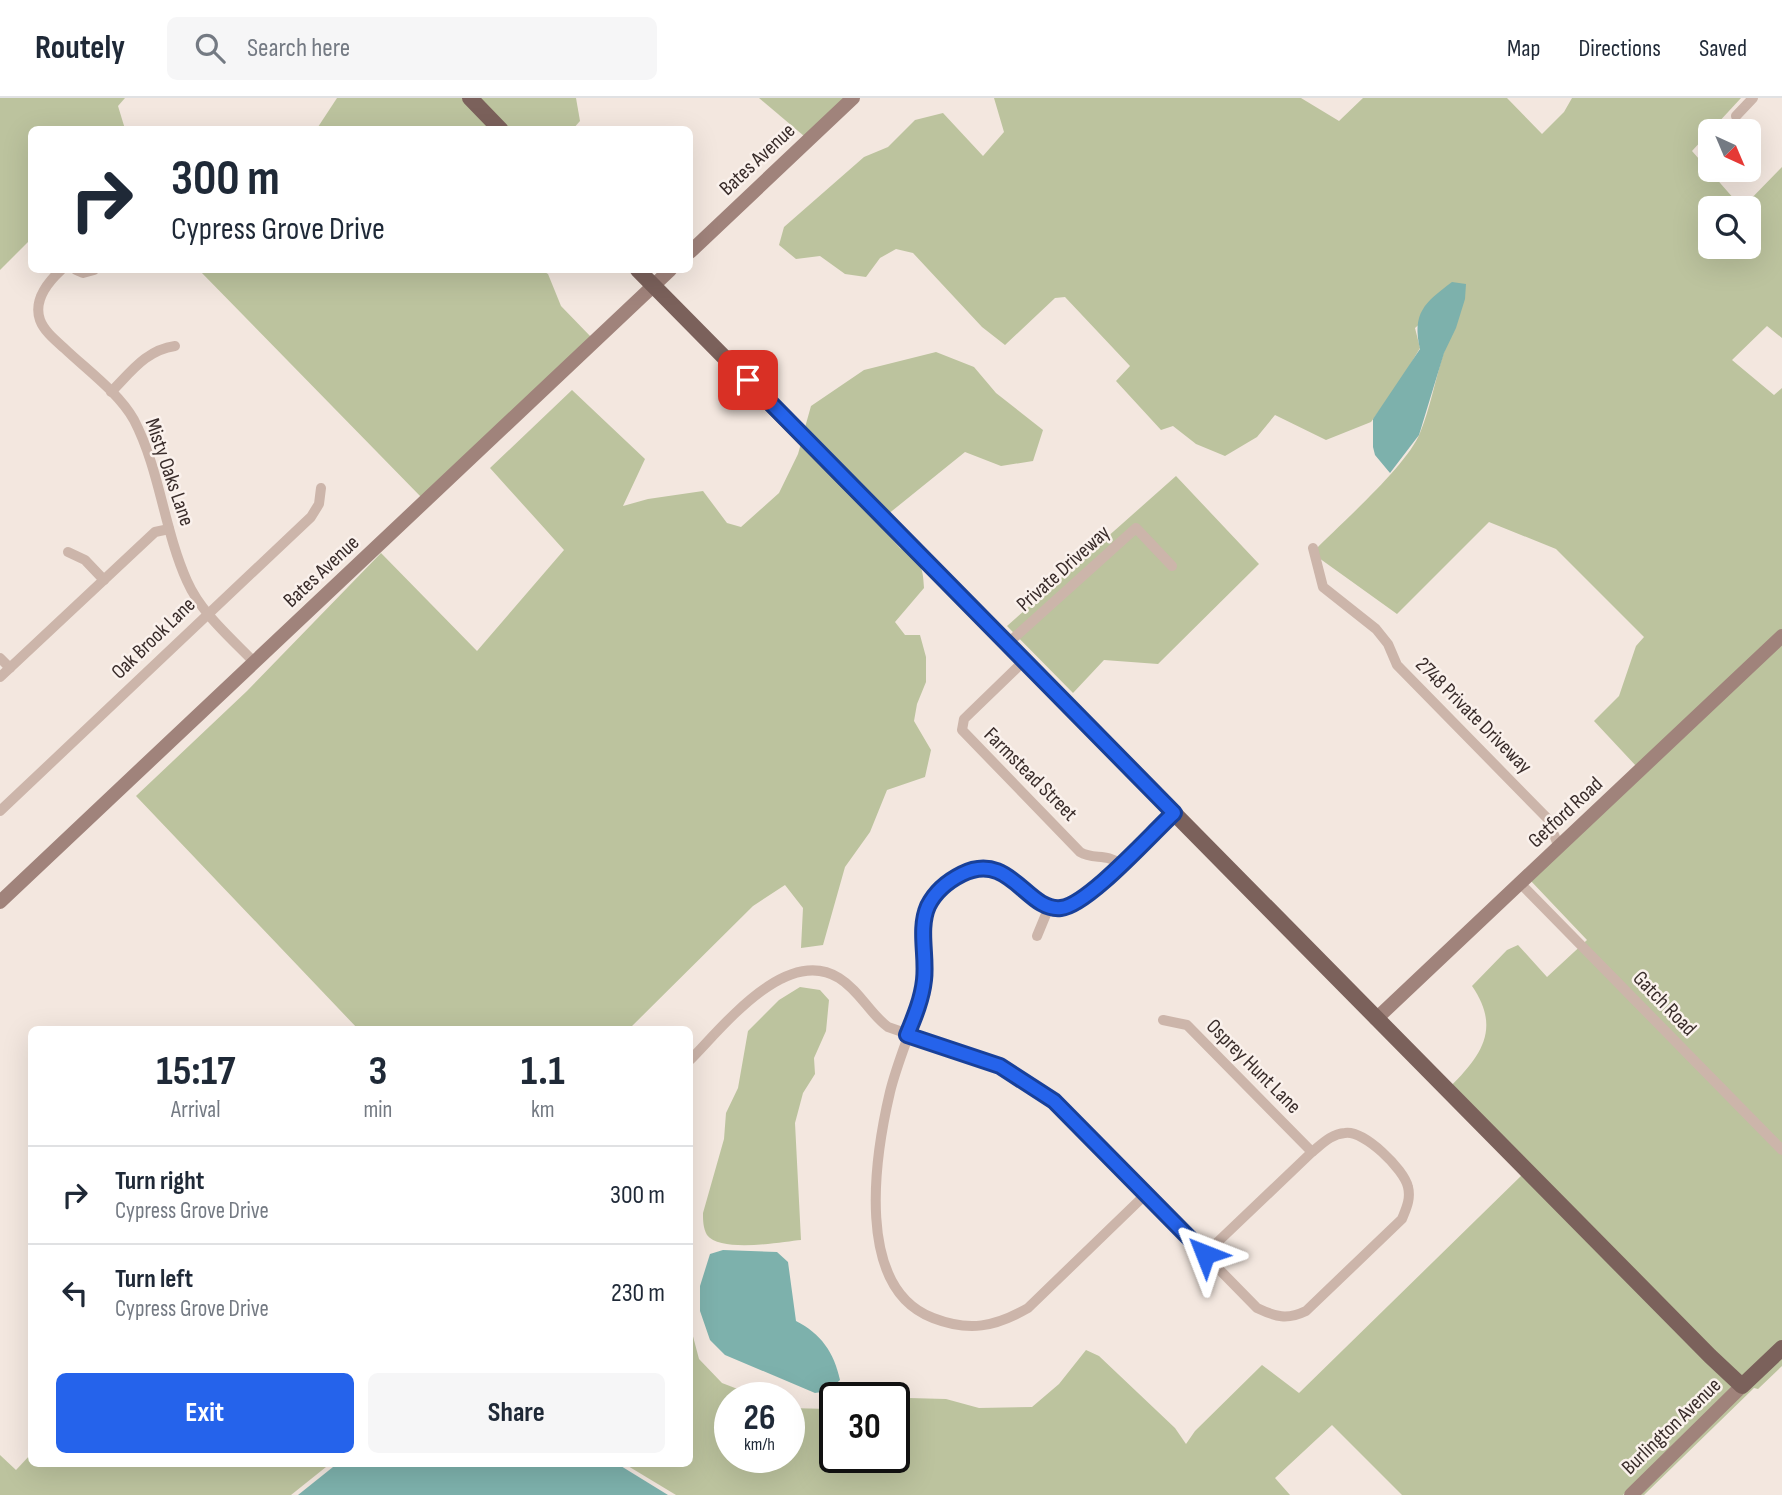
<!DOCTYPE html>
<style>
body{margin:0;font-family:"Sofia Sans Condensed",sans-serif;background:#f6f6f7;color:#1f2937;height:100vh;display:flex;flex-direction:column;font-size:26px;white-space:nowrap}
*{box-sizing:border-box;margin:0}
p{font-size:23px;color:#747a83}
.icon{flex:none;width:38px;height:38px;fill:none;stroke:currentColor;stroke-width:2;stroke-linecap:round;stroke-linejoin:round}
.map{position:relative;flex:1;overflow:hidden}
.details{position:absolute;left:28px;top:928px;width:665px;height:441px;display:flex;flex-direction:column;background:#fff;border-radius:10px;box-shadow:0 7px 28px #0002}
.details>*{flex:none}
.guide{position:absolute;left:28px;top:28px;width:665px;height:147px;border-radius:10px;box-shadow:0 7px 28px #0002;background:#fff;color:#1f2937;overflow:hidden}
.needle{width:46px;rotate:136deg}
.buttons{position:absolute;left:1698px;top:21px;display:grid;gap:14px}
.buttons a{display:grid;place-items:center;width:63px;height:63px;border-radius:10px;background:#fff;box-shadow:0 7px 28px #0002;font-size:35px}
.speed{position:absolute;left:714px;top:1284px;display:flex;gap:14px;font-size:35px;font-weight:700;text-align:center}
.speed>*{display:grid;place-content:center;width:91px;height:91px;border-radius:50%;background:#fff;box-shadow:0 7px 28px #0002;line-height:1}
.speed small{font-size:18px;font-weight:400}
.speed .limit{border:4px solid #111;border-radius:10px;background:#fff;color:#111}
.pin{position:absolute;display:grid;place-items:center;width:60px;height:60px;color:#fff;margin:-30px;border-radius:14px;box-shadow:0 4px 10px #0006}
.me{position:absolute;width:77px;margin:-38px;rotate:315deg;stroke-linejoin:round;filter:drop-shadow(0 0 5px #0008)}
.turn{display:flex;align-items:center;gap:24px;height:147px;padding:0 28px;font-size:32px}
.turn .icon{width:91px;height:91px;stroke-width:2.5}
.turn b{display:block;font-size:49px;line-height:60px}
.eta{display:flex;justify-content:space-evenly;align-items:center;height:119px;text-align:center}
.eta b{font-size:42px;font-weight:700;line-height:49px}
.action{display:flex;gap:14px;margin-top:auto;padding:14px 28px}
.action a{flex:1;height:80px;border-radius:10px;background:#2563eb;color:#fff;font-size:28px;font-weight:700;line-height:80px;text-align:center}
.action a+a{background:#f6f6f7;color:#1f2937}
ul{padding:0;list-style:none}
li{display:flex;align-items:center;gap:21px;height:98px;padding:0 28px;border-top:2px solid #e0e1e3}
li div{flex:1}
li b{display:block;font-size:26px}
li em{font-style:normal}
header{display:flex;align-items:center;gap:42px;box-sizing:border-box;height:98px;padding:0 35px;background:#fff;border-bottom:2px solid #e0e1e3}
header strong{font-size:33px}
nav{display:flex;gap:38px;margin-inline-start:auto;font-size:24px}
.search{width:490px;height:63px;background:#f6f6f7;display:flex;align-items:center;gap:18px;box-sizing:border-box;padding:0 24px;border-radius:10px;color:#747a83;font-size:26px}
.map>svg:first-child{display:block}
.green{fill:#bcc39e;fill-rule:evenodd}
.water{fill:#7db1ac}
.lines{fill:none;stroke-linecap:round;stroke-linejoin:round}
.street{stroke:#ccb5aa;stroke-width:10}
.secondary{stroke:#a0837b;stroke-width:14}
.primary{stroke:#7b615b;stroke-width:16}
.route-casing{stroke:#184099;stroke-width:18}
.route{stroke:#2563eb;stroke-width:12}
.labels{text-anchor:middle;stroke-width:5;stroke-linejoin:round;paint-order:stroke}
.street-label{font-size:21px;fill:#392c2a;stroke:#faf1ec}
</style>
<header>
<strong>Routely</strong>
<div class="search"><svg class="icon" aria-label="search" viewBox="0 0 24 24"><circle cx="10" cy="10" r="6"/><path d="M15 15l6 6"/></svg>Search here</div>
<nav><a>Map</a><a>Directions</a><a>Saved</a></nav>
</header>
<div class="map">
<svg width="1782" height="1397" viewBox="0 0 1782 1397">
<rect width="100%" height="100%" fill="#f3e7df"/>
<g class="green">
<path d="M0,0H125L118,8L125,31L32,32L31,141L0,172Z"/>
<path d="M337,0H464L495,32H316Z"/>
<path d="M477,0H576L580,23L573,31H507Z"/>
<path d="M759,0H846L804,38Z"/>
<path d="M994,0H1301L1339,23L1363,0H1507L1542,36L1564,14L1572,0H1741L1692,53L1742,110L1782,69V240L1767,228L1732,262L1774,297L1782,290V531L1637,669L1594,623L1619,598L1636,548L1644,539L1556,451L1489,424L1397,516L1312,455C1340,426 1406,369 1420,335C1430,310 1435,283 1443,257C1452,232 1465,213 1465,186L1415,230L1420,250L1398,287L1371,324L1326,342L1275,317L1257,339L1225,358L1196,346L1173,328L1161,332L1116,283L1130,268L1065,199L1055,200L1005,247L982,229L913,155L896,151L880,160L866,179L845,176L820,158L796,161L779,147L784,129L864,59L888,49L915,22L943,15L983,58L1004,34ZM1710,110H1748V149H1710Z"/>
<path d="M199,172H541L548,176L561,208L591,239L422,400Z"/>
<path d="M936,254L974,269L996,295L1043,332L1033,363L1001,368L965,354L887,417L804,333L811,308L864,272Z"/>
<path d="M572,292L645,361L623,408L648,401L703,393L727,425L741,429L779,395L798,356L802,342L900,450C920,462 923,467 924,490L895,524L905,537H920L926,559V584L917,606L914,623L931,652L925,679L887,692L870,734L845,769L823,847L801,850L803,810L785,787L753,808L629,931H358L136,698L247,593L381,455L477,553L564,452L490,370Z"/>
<path d="M1176,378L1259,466L1158,566L1104,562L1073,595L1007,528Z"/>
<path d="M1782,545V1243L1741,1281L1450,989C1482,957 1501,930 1472,888L1507,852L1518,847L1547,879L1587,842L1530,782Z"/>
<path d="M800,889L820,892L829,902L826,933L814,960L815,976L803,995L795,1025L801,1142C781,1144 721,1155 707,1137C703,1130 703,1122 703,1115L724,1041L726,1015L738,990L748,933L779,902Z"/>
<path d="M1523,1076L1735,1288L1623,1397H1402L1332,1327L1275,1380L1290,1397H676L623,1365H690V1227L699,1261L722,1285L761,1300H730V1360H789V1310L829,1311L835,1304V1360H894V1300H837L844,1292L871,1299L946,1301L979,1310L1032,1309L1059,1286L1086,1252L1099,1258L1175,1330L1186,1346L1195,1333L1262,1267L1299,1295Z"/>
<path d="M1782,1257V1268L1758,1291L1754,1290L1644,1397H1638Z"/>
<path d="M31,1356L32,1365H331L291,1397H0V1357L16,1372Z"/>
</g>
<g class="water">
<path d="M1452,184L1466,186L1465,201L1456,230L1444,255L1419,337L1390,375L1375,357L1373,349V321L1420,251C1412,215 1424,205 1452,184Z"/>
<path d="M723,1152L777,1154L788,1164L796,1223C821,1236 834,1254 840,1282L828,1293L815,1295L725,1257L710,1242L700,1213V1188L710,1156Z"/>
<path d="M338,1365H616L668,1397H298Z"/>
</g>
<g class="lines">
<g class="street">
<path d="M1736,18L1753,0"/>
<path d="M61,172C48,184 33,202 40,222C44,233 55,242 64,250C87,272 118,294 134,322C160,372 164,432 187,483C201,515 231,540 255,565"/>
<path d="M76,172L83,175L94,172"/>
<path d="M111,294C131,274 146,252 175,248"/>
<path d="M1313,450L1323,489L1376,531L1388,546L1397,567L1547,720L1559,749"/>
<path d="M68,454L85,462L104,482"/>
<path d="M1007,546L1136,430L1172,468"/>
<path d="M0,560L10,570"/>
<path d="M1024,563L964,621L962,632L1080,754C1093,762 1107,755 1120,766"/>
<path d="M0,579L155,434L169,431"/>
<path d="M0,713L311,419L319,406L321,390"/>
<path d="M1520,785L1782,1052"/>
<path d="M1037,838L1049,809"/>
<path d="M1163,922L1187,927L1312,1054"/>
<path d="M690,962C723,929 786,847 839,880C860,893 869,915 888,929L1000,968L1054,1003L1257,1210C1276,1219 1287,1222 1306,1213L1402,1121C1406,1111 1411,1101 1408,1089C1404,1071 1364,1032 1345,1035C1331,1036 1322,1046 1312,1054L1205,1156"/>
<path d="M1146,1096L1028,1210C995,1229 969,1234 933,1220C854,1190 875,1058 890,994C898,961 913,930 921,898C929,863 913,819 940,791C963,768 994,765 1020,786C1030,794 1037,805 1049,809C1064,813 1077,804 1088,797L1174,715"/>
</g>
<g class="secondary">
<path d="M690,154L853,0"/>
<path d="M0,804L670,172"/>
<path d="M1376,921L1782,538"/>
<path d="M1631,1397L1742,1288"/>
</g>
<g class="primary">
<path d="M470,0L501,32"/>
<path d="M638,172L1710,1258L1742,1288L1782,1250"/>
</g>
</g>
<g class="lines">
<g class="route-casing">
<path id="route" d="M748,282L1174,715C1151,736 1088,807 1061,810C1027,814 1010,752 962,776C948,783 935,794 928,808C918,831 927,858 924,882C922,901 914,920 907,937L1000,968L1054,1003L1205,1156"/>
</g>
<use href="#route" class="route"/>
</g>
<g class="labels">
<g class="street-label">
<text transform="translate(757 61) rotate(-43)" y="7">Bates Avenue</text>
<text transform="translate(170 374) rotate(71)" y="7">Misty Oaks Lane</text>
<text transform="translate(1063 470) rotate(-42)" y="7">Private Driveway</text>
<text transform="translate(321 473) rotate(-43)" y="7">Bates Avenue</text>
<text transform="translate(153 540) rotate(-44)" y="7">Oak Brook Lane</text>
<text transform="translate(1474 617) rotate(45)" y="7">2748 Private Driveway</text>
<text transform="translate(1031 676) rotate(45)" y="7">Farmstead Street</text>
<text transform="translate(1565 714) rotate(-43)" y="7">Getford Road</text>
<text transform="translate(1665 905) rotate(46)" y="7">Gatch Road</text>
<text transform="translate(1254 968) rotate(45)" y="7">Osprey Hunt Lane</text>
<text transform="translate(1671 1328) rotate(-44)" y="7">Burlington Avenue</text>
</g>
</g>
</svg>
<div class="buttons">
<a><svg class="needle" viewBox="-14 -14 28 28"><path d="M0-13l5 13h-10z" fill="#e53935"/><path d="M0 13l5-13h-10z" fill="#747a83"/></svg></a>
<a><svg class="icon" aria-label="search" viewBox="0 0 24 24"><circle cx="10" cy="10" r="6"/><path d="M15 15l6 6"/></svg></a>
</div>
<div class="speed"><div>26<small>km/h</small></div><div class="limit">30</div></div>
<div class="pin" style="left:748px;top:282px;background:#d93025"><svg class="icon" aria-label="arrive" viewBox="0 0 24 24"><path d="M6 21V4h12l-3 4 3 4H6"/></svg></div>
<svg class="me" style="left:1205px;top:1156px" viewBox="-20 -20 40 40"><path d="M0-17L14 15 0 8-14 15z" fill="#2563eb" stroke="#fff" stroke-width="4"/></svg>
<div class="guide">
<div class="turn"><svg class="icon" aria-label="right" viewBox="0 0 24 24"><path d="M7 20v-9h11M14 6l5 5-5 5"/></svg><div><b>300 m</b>Cypress Grove Drive</div></div>
</div>
<section class="details">
<div class="eta">
<div><b>15:17</b><p>Arrival</p></div>
<div><b>3</b><p>min</p></div>
<div><b>1.1</b><p>km</p></div>
</div>
<ul>
<li><svg class="icon" aria-label="right" viewBox="0 0 24 24"><path d="M7 20v-9h11M14 6l5 5-5 5"/></svg><div><b>Turn right</b><p>Cypress Grove Drive</p></div><em>300 m</em></li>
<li><svg class="icon" aria-label="left" viewBox="0 0 24 24"><path d="M17 20v-9H6M10 6l-5 5 5 5"/></svg><div><b>Turn left</b><p>Cypress Grove Drive</p></div><em>230 m</em></li>
</ul>
<div class="action"><a>Exit</a><a>Share</a></div>
</section>
</div>
